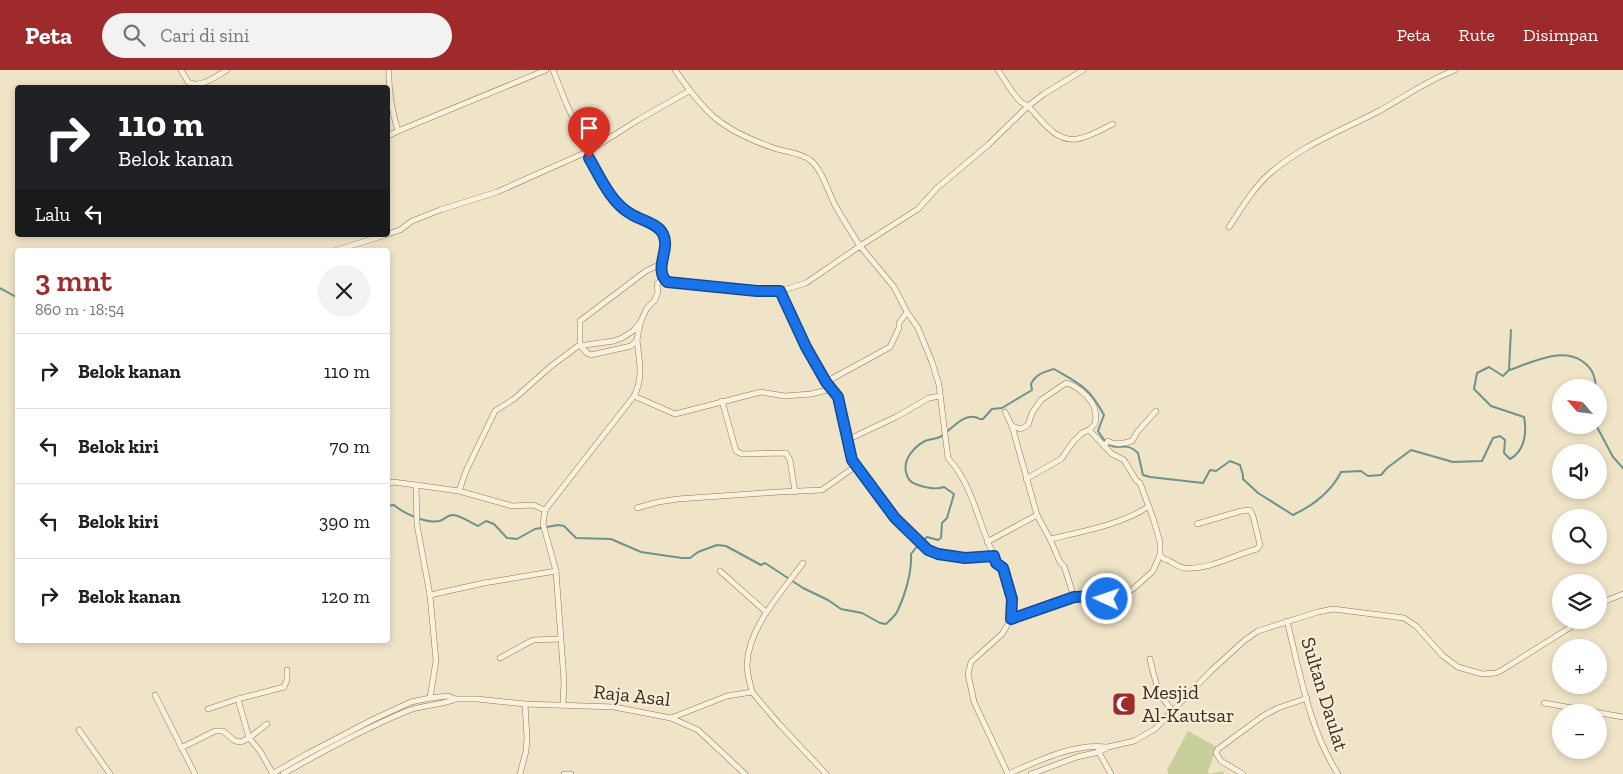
<!DOCTYPE html>
<html lang="id">
<meta charset="utf-8">
<style>
body{margin:0;font-family:"Zilla Slab",serif;background:#f2f2f2;color:#202124;height:100vh;display:flex;flex-direction:column;font-size:19px;white-space:nowrap}
*{box-sizing:border-box;margin:0}
p{font-size:16px;color:#757577}
.icon{flex:none;width:28px;height:28px;fill:none;stroke:currentColor;stroke-width:2;stroke-linecap:round;stroke-linejoin:round}
.map{position:relative;flex:1;overflow:hidden}
.sheet{position:absolute;left:15px;top:178px;width:375px;height:395px;display:flex;flex-direction:column;background:#fff;border-radius:5px;box-shadow:0 2px 8px #0003}
.sheet>*{flex:none}
.guide{position:absolute;left:15px;top:15px;width:375px;height:152px;border-radius:5px;box-shadow:0 2px 8px #0003;background:#202124;color:#fff;overflow:hidden}
.needle{width:32px;rotate:298deg}
.controls{position:absolute;left:1552px;top:309px;display:grid;gap:10px}
.controls a{display:grid;place-items:center;width:55px;height:55px;border-radius:50%;background:#fff;box-shadow:0 2px 8px #0003;font-size:25px}
.pin{position:absolute;display:grid;place-items:center;width:42px;height:42px;color:#fff;margin:-51px -21px;border-radius:50% 50% 50% 0;rotate:-45deg;box-shadow:0 0 5px #0007}
.pin .icon{rotate:45deg}
.me{position:absolute;width:55px;margin:-28px;rotate:273deg;stroke-linejoin:round;filter:drop-shadow(0 0 4px #0008)}
.turn{display:flex;align-items:center;gap:18px;height:105px;padding:0 20px;font-size:22px}
.turn .icon{width:65px;height:65px;stroke-width:2.5}
.turn b{display:block;font-size:35px;line-height:42px}
.then{display:flex;align-items:center;height:48px;padding:0 20px;background:#0003;gap:10px;font-size:19px}
.round{display:grid;place-items:center;flex:none;width:52px;height:52px;border-radius:26px;background:#f2f2f2}
.headline{display:flex;align-items:center;justify-content:space-between;height:85px;padding:0 20px}
h1{font-size:30px;font-weight:600;line-height:38px;color:#9e2a2b}
ul{padding:0;list-style:none}
li{display:flex;align-items:center;gap:15px;height:75px;padding:0 20px;border-top:1px solid #e0e0e0}
li div{flex:1}
li b{display:block;font-size:19px}
li em{font-style:normal}
header{display:flex;align-items:center;gap:30px;box-sizing:border-box;height:70px;padding:0 25px;background:#9e2a2b;color:#fff}
header strong{font-size:24px}
nav{display:flex;gap:28px;margin-inline-start:auto;font-size:18px}
.search{width:350px;height:45px;background:#f2f2f2;display:flex;align-items:center;gap:12px;box-sizing:border-box;padding:0 18px;border-radius:28px;color:#757577;font-size:19px}
.map>svg:first-child{display:block}
.green{fill:#c9cf9b}
.lines{fill:none;stroke-linecap:round;stroke-linejoin:round}
.stream{stroke:#6f938a;stroke-width:2}
.minor-casing{stroke:#8d765c;stroke-width:6}
.minor{stroke:#faf1dc;stroke-width:5}
.route-casing{stroke:#114b97;stroke-width:12}
.route{stroke:#1a73e8;stroke-width:9}
.labels{text-anchor:middle;stroke-width:4;stroke-linejoin:round;paint-order:stroke}
.poi-label{font-size:20px;fill:#3d2e20;stroke:#f7eed8;text-anchor:start}
.street-label{font-size:20px;fill:#3d2e20;stroke:#f7eed8}
</style>
<header>
<strong>Peta</strong>
<div class="search"><svg class="icon" aria-label="search" viewBox="0 0 24 24"><circle cx="10" cy="10" r="6"/><path d="M15 15l6 6"/></svg>Cari di sini</div>
<nav><a>Peta</a><a>Rute</a><a>Disimpan</a></nav>
</header>
<div class="map">
<svg width="1623" height="704" viewBox="0 0 1623 704">
<rect width="100%" height="100%" fill="#f0e4c8"/>
<path class="green" d="M1188,661L1217,677L1208,701L1209,704L1223,701L1224,704H1168L1167,700Z"/>
<g class="lines">
<g class="stream">
<path d="M0,218L18,228"/>
<path d="M1510,300C1532,292 1561,277 1582,291C1592,298 1595,305 1596,318"/>
<path d="M1596,355L1613,387L1623,398"/>
<path d="M388,436L394,435C403,443 430,456 442,450C446,448 447,445 453,445C460,445 471,453 478,456L486,451L494,454L507,468L517,469L535,459L558,455L564,456L576,468L611,469L641,482L682,488H690L698,482L717,475L726,476L761,495L765,493L803,518L828,530L841,539L862,543L880,553L886,554C890,550 895,546 897,542C905,526 912,502 911,484L919,474"/>
<path d="M923,471L927,467L938,470L941,468L942,453L947,448L954,424L944,417C936,420 927,418 918,415C911,413 908,410 906,402C903,389 914,377 925,371C930,369 936,369 940,367C952,360 964,340 980,349H983L992,339L1002,338L1032,320L1031,314C1036,304 1044,302 1054,299C1080,314 1089,317 1104,345L1098,361C1116,391 1120,366 1138,383L1143,405L1150,407L1203,413L1210,400L1216,401L1230,391L1240,395L1243,405V409L1258,423L1293,445C1314,435 1331,422 1341,402L1361,401L1368,406L1381,405L1387,398L1411,380L1453,392L1482,391L1493,368L1500,366L1505,370L1504,383L1510,389C1525,381 1527,362 1524,347L1491,336L1474,319L1477,303L1489,297L1503,306L1509,300L1511,260"/>
</g>
<g class="minor-casing">
<g id="minor">
<path d="M181,0L188,12C201,19 216,6 227,0"/>
<path d="M389,0C388,22 392,41 398,61L546,0"/>
<path d="M553,0L566,33L589,81C589,81 589,88 589,88C593,101 619,137 630,144C640,150 658,153 663,163C670,175 659,192 663,208L670,214L780,221L806,277L826,312L838,327L852,389L895,448L928,479L939,484L965,488L994,486L996,493L1003,498L1012,529L1011,549L1002,564L971,592L968,604L974,632L1008,704"/>
<path d="M675,0C705,43 720,59 771,77C783,82 800,82 810,90C821,98 828,121 834,133C842,148 851,162 860,176L918,139L937,118L988,75L1028,36L1044,24L1083,0"/>
<path d="M998,0C1004,9 1013,25 1021,32C1024,34 1027,35 1030,38C1043,52 1056,72 1077,69C1090,67 1102,59 1113,54"/>
<path d="M388,66L398,61"/>
<path d="M1229,157C1241,139 1252,120 1268,105C1300,76 1343,60 1381,40C1406,26 1428,10 1455,0"/>
<path d="M388,164L400,160L412,151L440,140L497,122L589,81L638,50L689,21"/>
<path d="M337,180L385,165"/>
<path d="M780,221L806,213L860,176L894,217L907,242L918,258L932,292L939,315L948,388C973,415 978,453 994,486"/>
<path d="M640,254L637,270L631,276L591,285L587,283L580,275V251L646,201L661,194"/>
<path d="M826,312L890,277L899,258V253L907,242"/>
<path d="M634,326L675,344L761,322L785,326L811,324L831,319"/>
<path d="M722,331L736,381L742,384L786,383L790,390L795,422"/>
<path d="M1005,342L1012,356L1037,445L1050,469L1060,492L1064,496L1074,527"/>
<path d="M1012,356L1021,359L1028,355L1032,343L1041,330L1066,313C1076,315 1090,327 1094,337C1096,342 1096,349 1095,354L1089,360"/>
<path d="M847,370L896,347L929,328L940,326"/>
<path d="M1104,376L1108,371C1116,376 1123,373 1132,371L1138,361L1156,341"/>
<path d="M388,414L393,412L416,415"/>
<path d="M459,421L466,401L495,341L514,329L550,297L578,276L614,271L622,268L633,261L640,253L647,238L655,230L658,222L657,214L663,208"/>
<path d="M637,438L658,432L678,429L778,422L822,420L856,396"/>
<path d="M545,440L634,326C644,307 639,290 637,270"/>
<path d="M1050,469C1080,462 1124,454 1149,436"/>
<path d="M987,472L1037,445"/>
<path d="M1160,485L1164,489C1171,490 1176,497 1185,498C1209,500 1234,485 1257,479L1260,475L1253,446L1250,440L1241,441L1197,454"/>
<path d="M720,501L766,542"/>
<path d="M430,525L484,513L556,501"/>
<path d="M1599,537L1608,530L1623,524"/>
<path d="M1011,549L1074,527L1096,526L1107,529L1117,527L1133,519L1153,501L1160,485V472L1153,448L1140,413L1136,410L1124,390L1112,384L1089,360L1082,363L1073,372L1061,389L1026,409"/>
<path d="M1287,551C1300,602 1309,659 1338,704"/>
<path d="M500,588L533,570L560,569"/>
<path d="M1150,589C1155,610 1157,624 1172,640"/>
<path d="M752,622C750,613 747,604 747,595C748,557 782,522 803,493"/>
<path d="M155,625L195,704"/>
<path d="M430,628L436,591L430,525L417,455L416,415L459,421L512,436L533,435L545,440L543,454L556,501L564,611L563,635"/>
<path d="M1544,633L1623,647"/>
<path d="M208,639L238,629"/>
<path d="M671,648L698,660L745,704"/>
<path d="M79,660L110,704"/>
<path d="M181,678L215,661H223L235,671L241,672L249,668L267,654"/>
<path d="M1098,681L1111,704"/>
<path d="M272,704L307,684L374,649L411,632L430,628L448,626L455,629H477L525,634L614,637L671,648L727,626L752,622L780,655L826,704"/>
<path d="M273,704L260,681L249,668L238,629L284,617L287,610V600"/>
<path d="M283,704C323,681 364,659 407,641C422,635 443,635 455,629"/>
<path d="M520,704L526,681L527,668L525,634"/>
<path d="M564,704H571"/>
<path d="M1008,704C1038,691 1073,673 1107,677"/>
<path d="M1031,704L1077,687L1099,682L1108,677L1134,671L1155,659L1212,600L1245,570L1258,561L1318,542L1333,539L1404,548L1416,556L1443,586L1458,597L1482,604L1496,603L1502,600L1582,550"/>
<path d="M1243,704L1221,691L1216,683L1218,679L1263,646L1278,638L1307,628"/>
</g>
</g>
<use href="#minor" class="minor"/>
</g>
<g class="lines">
<g class="route-casing">
<path id="route" d="M589,88C600,107 611,133 631,144C640,150 658,153 663,164C671,180 653,198 667,212L757,221H780L806,277L826,312L838,327L852,390L895,448L928,480L938,484L965,488L994,486L996,493L1003,498L1012,529L1011,549L1074,527L1096,526L1107,529"/>
</g>
<use href="#route" class="route"/>
</g>
<defs>
<g id="mosque-square" transform="scale(1.25)"><rect x="-9" y="-9" width="18" height="18" rx="4" fill="#9e2a2b" stroke="#f7eed8"/><path d="M3.5-4.9A6 6 0 1 0 3.5 4.9A5 5 0 1 1 3.5-4.9Z" fill="#fff"/></g>
</defs>
<g fill-rule="evenodd">
<use href="#mosque-square" x="1124" y="634"/>
</g>
<g class="labels">
<g class="poi-label">
<text x="1142" y="629">Mesjid<tspan x="1142" dy="23">Al-Kautsar</tspan></text>
</g>
<g class="street-label">
<text transform="translate(1325 624) rotate(73)" y="7">Sultan Daulat</text>
<text transform="translate(632 625) rotate(6)" y="7">Raja Asal</text>
</g>
</g>
</svg>
<div class="controls">
<a><svg class="needle" viewBox="-14 -14 28 28"><path d="M0-13l5 13h-10z" fill="#e53935"/><path d="M0 13l5-13h-10z" fill="#757577"/></svg></a>
<a><svg class="icon" aria-label="sound" viewBox="0 0 24 24"><path d="M4 9h4l5-4v14l-5-4H4zM17 9q2 3 0 6"/></svg></a>
<a><svg class="icon" aria-label="search" viewBox="0 0 24 24"><circle cx="10" cy="10" r="6"/><path d="M15 15l6 6"/></svg></a>
<a><svg class="icon" aria-label="layers" viewBox="0 0 24 24"><path d="M12 4l9 5-9 5-9-5zM3 14l9 5 9-5"/></svg></a>
<a>+</a>
<a>−</a>
</div>
<div class="pin" style="left:589px;top:88px;background:#d93025"><svg class="icon" aria-label="arrive" viewBox="0 0 24 24"><path d="M6 21V4h12l-3 4 3 4H6"/></svg></div>
<svg class="me" style="left:1107px;top:529px" viewBox="-20 -20 40 40"><circle r="17" fill="#1a73e8" stroke="#fff" stroke-width="3"/><path d="M0-11L8 9 0 5-8 9z" fill="#fff"/></svg>
<div class="guide">
<div class="turn"><svg class="icon" aria-label="right" viewBox="0 0 24 24"><path d="M7 20v-9h11M14 6l5 5-5 5"/></svg><div><b>110 m</b>Belok kanan</div></div>
<div class="then">Lalu<svg class="icon" aria-label="left" viewBox="0 0 24 24"><path d="M17 20v-9H6M10 6l-5 5 5 5"/></svg></div>
</div>
<section class="sheet">
<div class="headline"><div><h1>3 mnt</h1><p>860 m · 18:54</p></div><a class="round"><svg class="icon" aria-label="close" viewBox="0 0 24 24"><path d="M6 6l12 12M18 6L6 18"/></svg></a></div>
<ul>
<li><svg class="icon" aria-label="right" viewBox="0 0 24 24"><path d="M7 20v-9h11M14 6l5 5-5 5"/></svg><div><b>Belok kanan</b></div><em>110 m</em></li>
<li><svg class="icon" aria-label="left" viewBox="0 0 24 24"><path d="M17 20v-9H6M10 6l-5 5 5 5"/></svg><div><b>Belok kiri</b></div><em>70 m</em></li>
<li><svg class="icon" aria-label="left" viewBox="0 0 24 24"><path d="M17 20v-9H6M10 6l-5 5 5 5"/></svg><div><b>Belok kiri</b></div><em>390 m</em></li>
<li><svg class="icon" aria-label="right" viewBox="0 0 24 24"><path d="M7 20v-9h11M14 6l5 5-5 5"/></svg><div><b>Belok kanan</b></div><em>120 m</em></li>
</ul>
</section>
</div>
